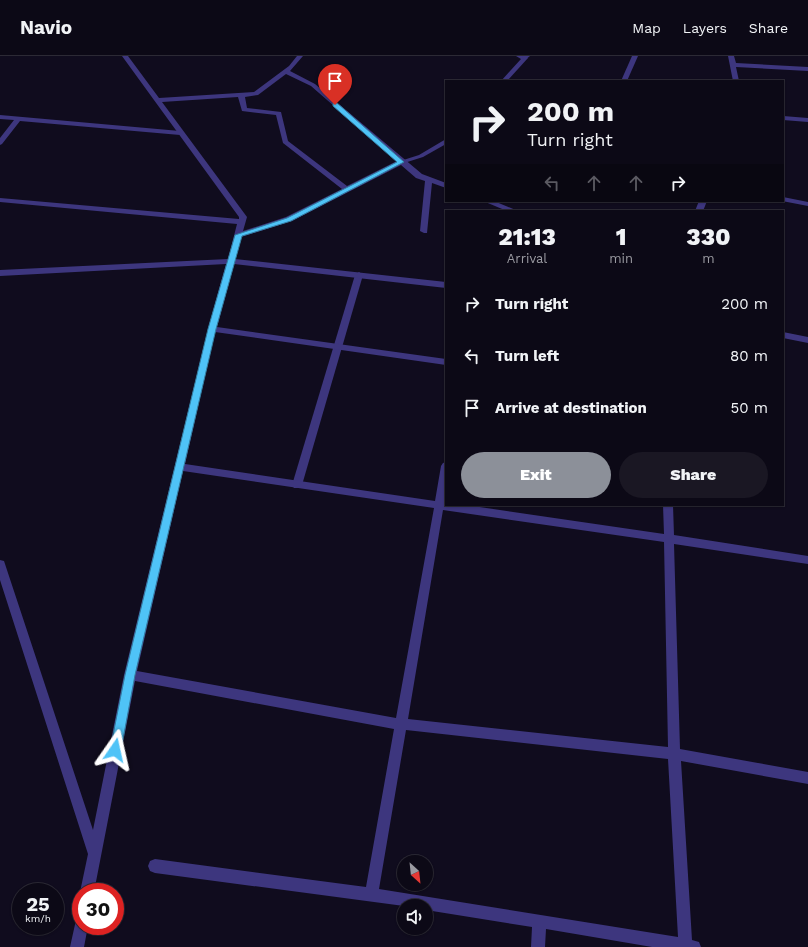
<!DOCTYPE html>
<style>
body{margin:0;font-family:"Work Sans",sans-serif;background:#1a1723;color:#f1f3f6;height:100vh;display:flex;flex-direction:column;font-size:15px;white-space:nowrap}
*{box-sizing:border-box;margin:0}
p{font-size:13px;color:#9a9aa1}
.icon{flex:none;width:22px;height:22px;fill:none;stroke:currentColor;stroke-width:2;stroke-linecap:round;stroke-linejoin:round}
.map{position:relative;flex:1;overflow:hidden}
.sheet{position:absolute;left:445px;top:154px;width:339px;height:296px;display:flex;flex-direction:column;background:#0c0916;border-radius:0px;box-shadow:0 1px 3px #0004,0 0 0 1px #2c2a35}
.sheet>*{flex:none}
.guide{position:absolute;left:445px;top:24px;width:339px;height:122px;border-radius:0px;box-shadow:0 1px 3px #0004,0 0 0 1px #2c2a35;background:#0c0916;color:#f1f3f6;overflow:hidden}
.needle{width:26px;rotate:153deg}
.controls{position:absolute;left:397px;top:799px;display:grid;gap:8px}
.controls a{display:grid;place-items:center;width:36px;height:36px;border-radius:50%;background:#0c0916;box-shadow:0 1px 3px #0004,0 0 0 1px #2c2a35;font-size:20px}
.speed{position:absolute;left:12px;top:827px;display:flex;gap:8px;font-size:20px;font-weight:700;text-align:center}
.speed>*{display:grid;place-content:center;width:52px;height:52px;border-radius:50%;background:#0c0916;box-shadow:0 1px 3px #0004,0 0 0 1px #2c2a35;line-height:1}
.speed small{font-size:10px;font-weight:400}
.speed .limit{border:6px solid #d22;background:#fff;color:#111}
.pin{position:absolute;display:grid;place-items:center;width:34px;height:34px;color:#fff;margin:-41px -17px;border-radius:50% 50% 50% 0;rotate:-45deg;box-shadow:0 0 4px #0007}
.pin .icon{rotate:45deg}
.me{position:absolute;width:44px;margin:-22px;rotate:11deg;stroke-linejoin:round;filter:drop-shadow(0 0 3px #0008)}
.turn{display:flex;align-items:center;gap:14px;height:84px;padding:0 16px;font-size:18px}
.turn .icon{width:52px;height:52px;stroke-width:2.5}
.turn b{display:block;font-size:28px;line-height:34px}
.lanes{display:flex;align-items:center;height:38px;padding:0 16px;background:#0003;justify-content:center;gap:20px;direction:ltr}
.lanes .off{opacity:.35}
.eta{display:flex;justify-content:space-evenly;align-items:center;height:68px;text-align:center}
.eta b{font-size:24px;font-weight:800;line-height:28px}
.action{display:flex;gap:8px;margin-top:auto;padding:8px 16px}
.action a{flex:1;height:46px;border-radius:24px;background:#8c9099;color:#fff;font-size:16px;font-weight:800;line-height:46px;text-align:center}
.action a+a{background:#1a1723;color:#f1f3f6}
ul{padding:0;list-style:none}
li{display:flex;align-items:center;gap:12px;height:52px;padding:0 16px}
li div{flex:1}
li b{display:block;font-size:15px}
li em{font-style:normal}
header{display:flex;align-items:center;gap:24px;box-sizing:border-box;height:56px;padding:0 20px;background:#0c0916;border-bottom:1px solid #2c2a35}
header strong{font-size:19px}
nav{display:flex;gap:22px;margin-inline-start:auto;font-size:14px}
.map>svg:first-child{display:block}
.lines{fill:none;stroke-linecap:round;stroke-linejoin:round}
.lane{fill:#3d367e;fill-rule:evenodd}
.street{fill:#3d367e;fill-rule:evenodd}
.route{fill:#4fc3f7;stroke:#337fa1}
</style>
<header>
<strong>Navio</strong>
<nav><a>Map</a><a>Layers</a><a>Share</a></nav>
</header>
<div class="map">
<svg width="808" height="891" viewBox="0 0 808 891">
<rect width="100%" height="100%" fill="#100c1e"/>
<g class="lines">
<g class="lane">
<path d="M516,0H525L528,2L507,25H501L521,3Z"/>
<path d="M0,59L180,75L183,77L180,79L20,65L2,88L0,89V82L14,64L0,63Z"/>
<path d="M446,83V88L423,101L401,108L397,106L419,99Z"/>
<path d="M359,216L363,219L302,429L300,432H294L292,429L355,219Z"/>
</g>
<g class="street">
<path d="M122,0H128L159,42L254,36L289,10L297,0H303L290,15L315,28L422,118L446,127V132L432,127L427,177H424L420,175L425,125L416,122L401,109L292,165L241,181L235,203L446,226V232L234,208L217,271L446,303V309L215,276L185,408L435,445L441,410L443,407L446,406L445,446L446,449H466L664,478L663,449H673L674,479L808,500V508L674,488L680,693L808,716V728L681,705L692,884L699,886L701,891H652L546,873L545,891H531L532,871L426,854V850H404L155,817L150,815L148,810L150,805L155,803L366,831L394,673L135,625L94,836H81V838L80,836L88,798L0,524V504L4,505L5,508L93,774L124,619L208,273L226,208L0,220V214L228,203L237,168L0,146V142L239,163V161ZM286,18L311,30L397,105L347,130L288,85L281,56L247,52L245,41L258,39ZM238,41L242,55L276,59L283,87L342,133L286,161L243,175L247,161L162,46ZM183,415L434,452L396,662L137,615ZM443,454L664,486L668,691L408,663ZM406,674L668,703L678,881L379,833Z"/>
<path d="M523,0H530L525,4L522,2Z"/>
<path d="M632,0H638L627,25H621Z"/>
<path d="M728,0H734L736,7L808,11V15L736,11L739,25H733Z"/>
<path d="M783,60L808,62V66L783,64Z"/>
<path d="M783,141L808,146V150L782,145Z"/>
<path d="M483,145H494L518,155H507Z"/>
<path d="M699,145H707L703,155H695Z"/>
<path d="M783,276L808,281V287L783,282Z"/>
<path d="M81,862V870H88L84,891H70L76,864Z"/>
</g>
</g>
<path class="route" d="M333,47H337L404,106L291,165L242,180L216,273L135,619L121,694L119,698L115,700L111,698L110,694L125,619L208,273L235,179L287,162L397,106L333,50Z"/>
</svg>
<div class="controls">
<a><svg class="needle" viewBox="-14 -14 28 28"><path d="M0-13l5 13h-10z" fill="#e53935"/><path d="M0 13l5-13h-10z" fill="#9a9aa1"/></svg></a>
<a><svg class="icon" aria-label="sound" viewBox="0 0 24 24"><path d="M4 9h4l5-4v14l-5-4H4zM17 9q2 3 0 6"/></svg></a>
</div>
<div class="speed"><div>25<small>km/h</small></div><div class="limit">30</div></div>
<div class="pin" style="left:335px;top:49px;background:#d93025"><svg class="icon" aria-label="arrive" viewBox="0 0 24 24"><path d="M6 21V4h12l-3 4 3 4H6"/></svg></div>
<svg class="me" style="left:115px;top:694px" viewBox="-20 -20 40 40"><path d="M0-17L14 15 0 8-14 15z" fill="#4fc3f7" stroke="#fff" stroke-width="4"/></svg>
<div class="guide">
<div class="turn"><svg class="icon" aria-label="right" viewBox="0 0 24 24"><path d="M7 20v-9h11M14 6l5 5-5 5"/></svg><div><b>200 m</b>Turn right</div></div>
<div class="lanes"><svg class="icon off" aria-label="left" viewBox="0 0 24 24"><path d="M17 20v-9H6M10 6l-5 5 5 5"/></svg><svg class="icon off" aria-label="ahead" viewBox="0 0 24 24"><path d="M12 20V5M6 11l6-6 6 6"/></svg><svg class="icon off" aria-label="ahead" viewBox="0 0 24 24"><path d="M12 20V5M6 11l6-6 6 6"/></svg><svg class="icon" aria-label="right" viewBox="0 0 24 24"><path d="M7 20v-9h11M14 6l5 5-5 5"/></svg></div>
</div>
<section class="sheet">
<div class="eta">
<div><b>21:13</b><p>Arrival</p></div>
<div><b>1</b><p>min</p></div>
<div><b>330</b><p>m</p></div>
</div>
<ul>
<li><svg class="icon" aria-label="right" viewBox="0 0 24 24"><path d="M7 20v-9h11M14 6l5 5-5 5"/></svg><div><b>Turn right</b></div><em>200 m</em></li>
<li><svg class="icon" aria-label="left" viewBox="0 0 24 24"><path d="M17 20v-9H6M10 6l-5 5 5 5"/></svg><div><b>Turn left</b></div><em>80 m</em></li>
<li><svg class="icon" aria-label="arrive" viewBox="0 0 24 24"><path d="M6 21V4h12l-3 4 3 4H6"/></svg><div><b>Arrive at destination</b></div><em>50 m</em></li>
</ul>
<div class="action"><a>Exit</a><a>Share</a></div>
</section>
</div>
